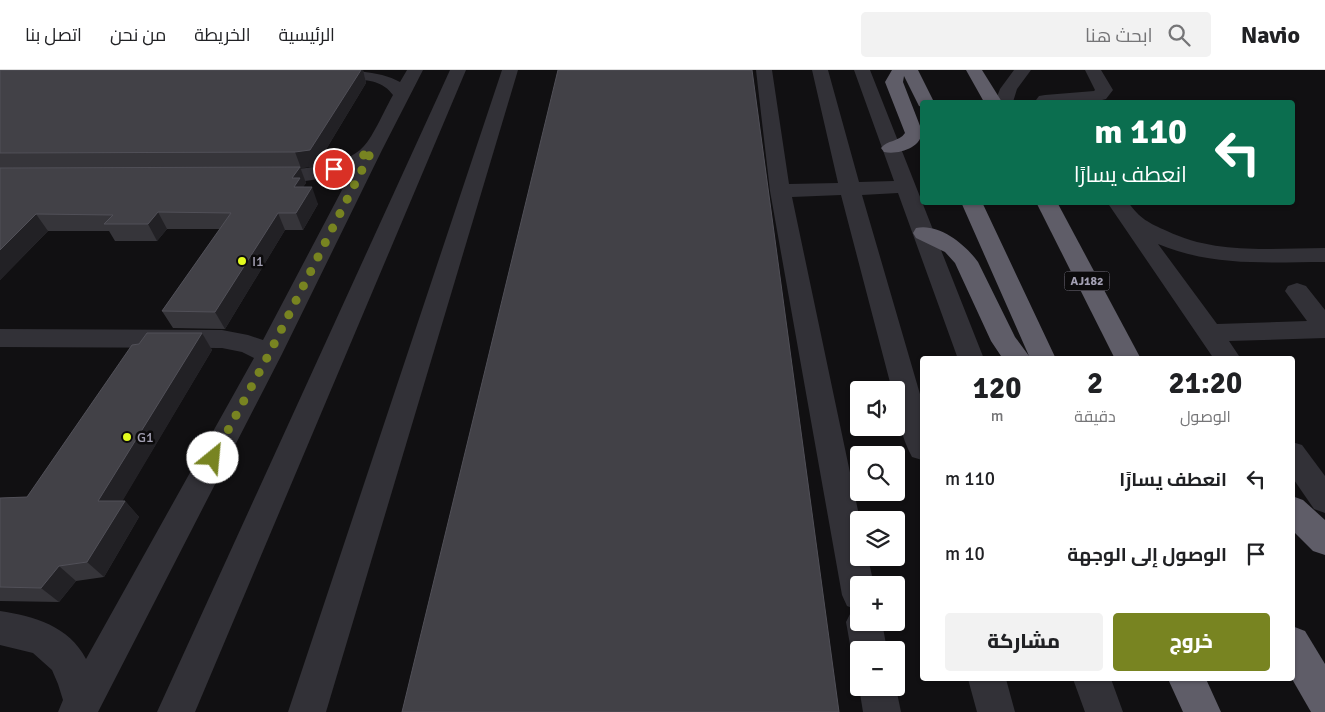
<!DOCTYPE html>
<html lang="ar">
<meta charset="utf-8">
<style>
body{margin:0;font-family:Signika,Cairo,sans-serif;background:#f2f2f2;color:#202124;direction:rtl;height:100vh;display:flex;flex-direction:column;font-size:19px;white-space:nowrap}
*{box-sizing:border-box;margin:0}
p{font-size:16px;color:#757577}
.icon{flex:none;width:28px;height:28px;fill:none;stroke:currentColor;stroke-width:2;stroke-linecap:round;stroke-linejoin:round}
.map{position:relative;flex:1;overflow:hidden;direction:ltr}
.details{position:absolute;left:920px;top:286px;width:375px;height:325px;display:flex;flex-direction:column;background:#fff;border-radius:5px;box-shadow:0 1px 4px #0004;direction:rtl}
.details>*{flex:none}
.guide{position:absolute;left:920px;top:30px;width:375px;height:105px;border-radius:5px;box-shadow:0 1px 4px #0004;direction:rtl;background:#0b6e4f;color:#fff;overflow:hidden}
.tools{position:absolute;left:850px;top:311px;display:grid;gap:10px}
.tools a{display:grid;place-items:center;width:55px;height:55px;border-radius:5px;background:#fff;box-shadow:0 1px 4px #0004;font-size:25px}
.pin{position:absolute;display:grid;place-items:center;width:42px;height:42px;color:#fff;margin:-21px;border:2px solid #fff;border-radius:50%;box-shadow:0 1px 5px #0007}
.me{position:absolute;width:55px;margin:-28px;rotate:28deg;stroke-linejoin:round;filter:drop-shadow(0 0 4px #0008)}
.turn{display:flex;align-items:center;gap:18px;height:105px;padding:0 25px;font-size:22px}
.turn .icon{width:65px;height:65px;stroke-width:2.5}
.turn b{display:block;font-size:35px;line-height:42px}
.eta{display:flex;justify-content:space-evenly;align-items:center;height:85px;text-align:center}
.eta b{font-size:30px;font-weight:800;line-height:35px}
.primary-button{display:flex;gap:10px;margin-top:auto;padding:10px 25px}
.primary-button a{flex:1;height:58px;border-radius:5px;background:#788421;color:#fff;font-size:20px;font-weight:800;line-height:58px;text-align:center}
.primary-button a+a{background:#f2f2f2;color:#202124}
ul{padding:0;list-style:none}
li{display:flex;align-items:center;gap:15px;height:75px;padding:0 25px}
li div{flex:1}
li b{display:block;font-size:19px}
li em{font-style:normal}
header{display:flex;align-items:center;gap:30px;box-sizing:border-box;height:70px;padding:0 25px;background:#fff;border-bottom:1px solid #e0e0e0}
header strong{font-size:24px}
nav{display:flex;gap:28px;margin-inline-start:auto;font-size:18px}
.search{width:350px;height:45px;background:#f2f2f2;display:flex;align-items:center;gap:12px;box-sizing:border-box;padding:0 18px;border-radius:5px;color:#757577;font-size:19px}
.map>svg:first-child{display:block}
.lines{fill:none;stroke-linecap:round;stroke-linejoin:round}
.minor{fill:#323137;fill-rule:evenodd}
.highway{fill:#5f5d68;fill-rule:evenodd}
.wall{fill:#36353a}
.shaded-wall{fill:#222125}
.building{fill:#424147;stroke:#515058}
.route{stroke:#788421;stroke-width:9;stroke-dasharray:0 16.2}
.poi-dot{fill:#e4fc1e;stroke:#0c0b0c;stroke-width:2}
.labels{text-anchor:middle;stroke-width:5;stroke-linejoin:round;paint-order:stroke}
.shield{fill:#0c0b0c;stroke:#767381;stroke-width:1}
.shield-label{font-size:12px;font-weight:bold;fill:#a3a0b3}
.poi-label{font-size:14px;fill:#a3a0b3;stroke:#0c0b0c;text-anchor:start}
</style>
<header>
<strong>Navio</strong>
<div class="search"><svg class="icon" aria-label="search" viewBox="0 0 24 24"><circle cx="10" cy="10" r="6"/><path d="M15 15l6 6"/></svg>ابحث هنا</div>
<nav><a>الرئيسية</a><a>الخريطة</a><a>من نحن</a><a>اتصل بنا</a></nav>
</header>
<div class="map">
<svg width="1325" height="642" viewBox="0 0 1325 642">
<rect width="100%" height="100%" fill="#111012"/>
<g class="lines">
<g class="minor">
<path d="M320,0C345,0 379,0 400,12L407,0H423L382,80L282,284L98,642H58L63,630L58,614L52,600L33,583L0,575V541C34,546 69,556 86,589L254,288L242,282L222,278L0,277V259L222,260L248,265L263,270L353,99C325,109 289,117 260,110L257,106L260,102L267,100C294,100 345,98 364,76C373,67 386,37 393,25C376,1 344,14 320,8L318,4Z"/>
<path d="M450,0H466L195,642H157Z"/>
<path d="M502,0H518L326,642H288Z"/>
<path d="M756,0H772L789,114L838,113L812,0H828L859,112L894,111L854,0H870L984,289H958L898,123L862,125L922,331V390L912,387C901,367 896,342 896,320H892L841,125L792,127L860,450H859V488H868L874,515H859V552H882L887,580H859V593L856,592L851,580L846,552L852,540L855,539L847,536L842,525L770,121Z"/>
<path d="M1014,0H1031L1017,19L1013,32H995L1000,19Z"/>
<path d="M1085,0H1101L1113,20L1106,29L1094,32H1038L1036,30L1039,26L1045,25L1094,21L1095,20Z"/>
<path d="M1107,132H1128C1140,149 1149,153 1167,161C1217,185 1271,178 1325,178V192C1266,192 1214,197 1158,174L1217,254L1307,251L1285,221L1288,216L1297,213L1306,216L1325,240V268L1229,271L1241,289H1214Z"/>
<path d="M1292,372L1302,375L1325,406V443L1314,439L1292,407Z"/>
<path d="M968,609H1006L1015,642H977Z"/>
<path d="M1073,609H1111L1123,642H1085Z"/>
<path d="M859,617L896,618L901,642H863Z"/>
</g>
<g class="highway">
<path d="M892,0H918L934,32H922V37L919,36L904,6L903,12L922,61C922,78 898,85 884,82L881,78C887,70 899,72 905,63L885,12Z"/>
<path d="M966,0H982L1002,32H984Z"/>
<path d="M961,132H982L1056,289H1003L991,271L955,193L945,182L916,168L913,163L916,158C939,153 965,174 978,192L1015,267L1029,286Z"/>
<path d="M1036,132H1057L1141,289H1115Z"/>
<path d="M1292,426L1303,430L1325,450V485L1313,481L1292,460Z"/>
<path d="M1292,556L1305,561L1325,594V642H1311L1292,609Z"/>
<path d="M1168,609H1206L1221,642H1183Z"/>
</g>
</g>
<g class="wall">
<path d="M0,0H363L366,13L316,96L300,98L306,113L303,117L318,134L303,160H285L225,259L173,258L162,241L220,159H167L157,171H115L109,161H48L0,210Z"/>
<path d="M202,263L212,280L122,431H125L139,447L104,507L76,511L59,532L0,531V428L27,427L139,274Z"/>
</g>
<g class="shaded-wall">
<path d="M361,0H363L366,13L316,96L301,98L295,82Z"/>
<path d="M300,97L306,113L303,117H294L292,108Z"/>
<path d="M312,117L318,134L303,160L296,143Z"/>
<path d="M158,142L167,159L157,171L148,154Z"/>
<path d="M278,143L285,160L225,259L215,242Z"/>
<path d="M36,144L48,161L0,210V180Z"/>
<path d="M202,263L212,280L113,447L98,431Z"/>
<path d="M125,431L139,447L104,507L87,492Z"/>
<path d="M59,496L76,511L59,532L41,518Z"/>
</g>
<g class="building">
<path d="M0,0H361L310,80L295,82L0,83Z"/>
<path d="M558,0H752L839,642H402Z"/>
<path d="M300,97L292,108H300L294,117H312L296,143H278L215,242L162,241L231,143L158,142L148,154H104L113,145L36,144L0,180V98Z"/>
<path d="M147,263H202L98,431H125L87,492L59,496L41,518L0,517V428L27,427L132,275L139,274Z"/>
</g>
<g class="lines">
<path class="route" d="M213,388L269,284L372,80L349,94L334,99"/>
</g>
<g class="poi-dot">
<circle cx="242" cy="191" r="5"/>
<circle cx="127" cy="367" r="5"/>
</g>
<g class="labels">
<rect class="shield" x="1064.5" y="201.5" width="45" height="19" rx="4"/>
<g class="shield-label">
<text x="1087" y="215">AJ182</text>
</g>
<g class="poi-label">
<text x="252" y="196">I1</text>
<text x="137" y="372">G1</text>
</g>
</g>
</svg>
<div class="tools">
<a><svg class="icon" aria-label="sound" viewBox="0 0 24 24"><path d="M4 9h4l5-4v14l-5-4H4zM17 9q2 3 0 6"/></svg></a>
<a><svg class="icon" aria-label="search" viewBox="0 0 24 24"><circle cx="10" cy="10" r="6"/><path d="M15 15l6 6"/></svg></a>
<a><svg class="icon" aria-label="layers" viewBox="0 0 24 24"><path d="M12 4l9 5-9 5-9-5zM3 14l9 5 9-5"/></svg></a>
<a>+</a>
<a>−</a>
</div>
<div class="pin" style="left:334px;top:99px;background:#d93025"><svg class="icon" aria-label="arrive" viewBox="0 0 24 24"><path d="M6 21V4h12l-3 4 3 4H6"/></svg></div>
<svg class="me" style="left:213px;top:388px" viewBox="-20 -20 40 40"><circle r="19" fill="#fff"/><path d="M0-13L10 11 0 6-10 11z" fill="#788421"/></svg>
<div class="guide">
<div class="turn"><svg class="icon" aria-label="left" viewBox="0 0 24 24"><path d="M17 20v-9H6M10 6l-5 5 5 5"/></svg><div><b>110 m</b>انعطف يسارًا</div></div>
</div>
<section class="details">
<div class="eta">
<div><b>21:20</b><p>الوصول</p></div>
<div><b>2</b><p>دقيقة</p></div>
<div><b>120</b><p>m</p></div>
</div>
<ul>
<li><svg class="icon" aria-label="left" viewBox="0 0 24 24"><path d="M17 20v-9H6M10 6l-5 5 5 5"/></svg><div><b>انعطف يسارًا</b></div><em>110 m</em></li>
<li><svg class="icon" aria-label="arrive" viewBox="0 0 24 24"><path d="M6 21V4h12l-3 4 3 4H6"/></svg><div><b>الوصول إلى الوجهة</b></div><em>10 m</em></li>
</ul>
<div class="primary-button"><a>خروج</a><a>مشاركة</a></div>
</section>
</div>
